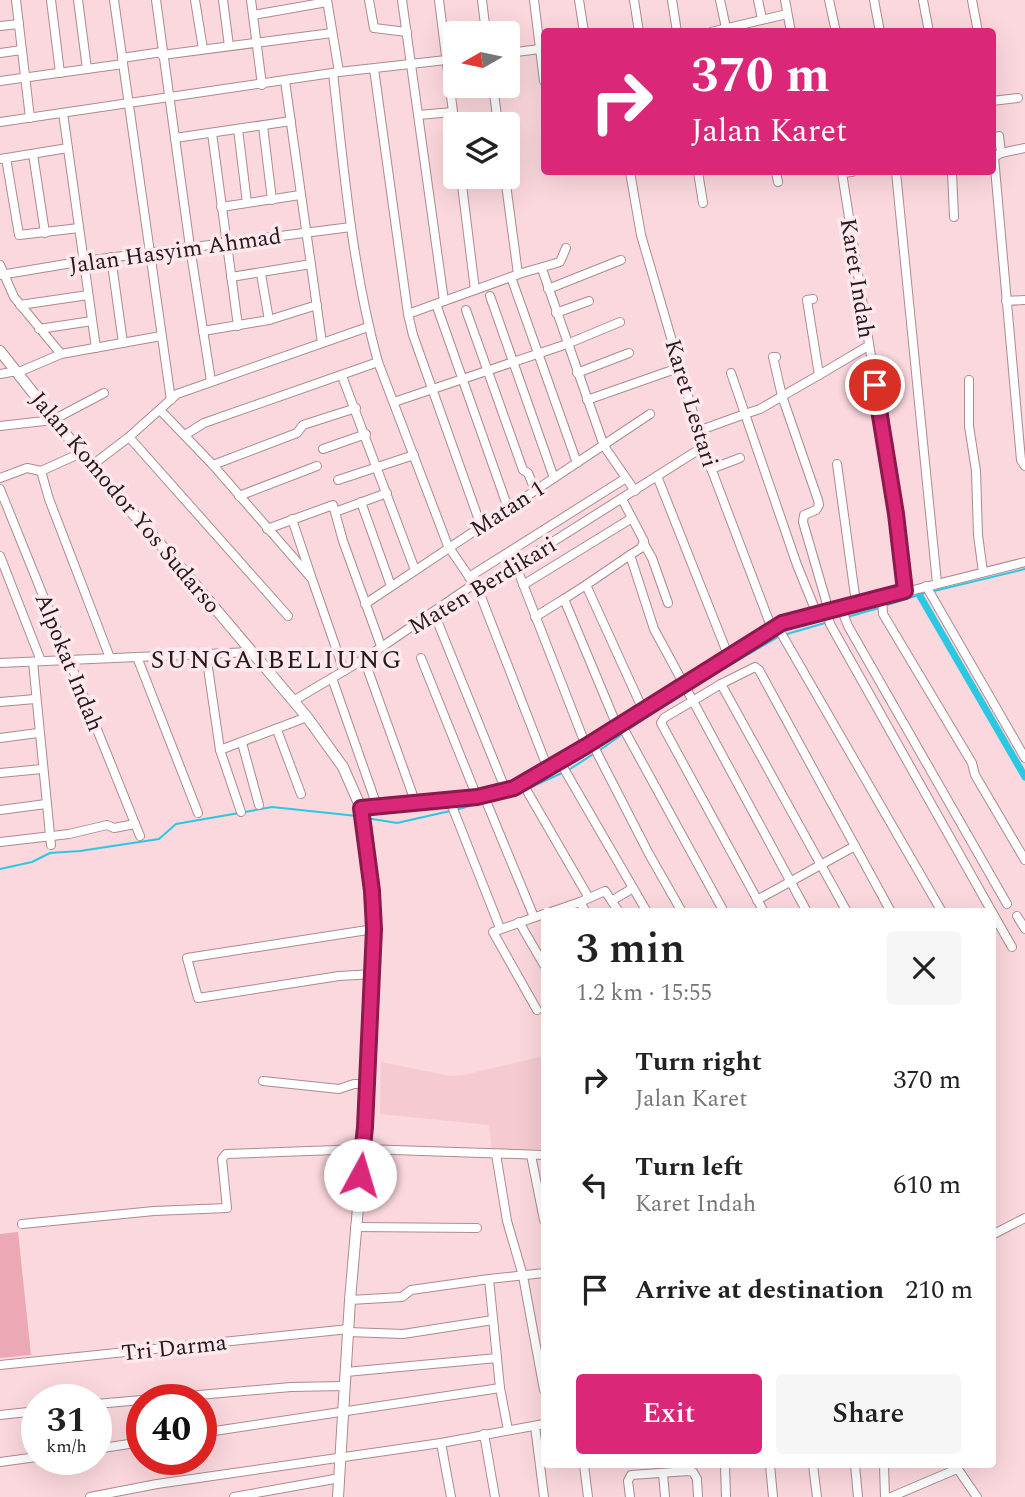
<!DOCTYPE html>
<meta charset="utf-8">
<style>
body{margin:0;font-family:Spectral,serif;background:#f6f6f6;color:#222;height:100vh;display:flex;flex-direction:column;font-size:26px;white-space:nowrap}
*{box-sizing:border-box;margin:0}
p{font-size:23px;color:#767676}
.icon{flex:none;width:38px;height:38px;fill:none;stroke:currentColor;stroke-width:2;stroke-linecap:round;stroke-linejoin:round}
.map{position:relative;flex:1;overflow:hidden}
.panel{position:absolute;left:541px;top:908px;width:455px;height:560px;display:flex;flex-direction:column;background:#fff;border-radius:7px;box-shadow:0 7px 28px #0002}
.panel>*{flex:none}
.top-card{position:absolute;left:541px;top:28px;width:455px;height:147px;border-radius:7px;box-shadow:0 7px 28px #0002;background:#db2777;color:#fff;overflow:hidden}
.needle{width:46px;rotate:261deg}
.buttons{position:absolute;left:443px;top:21px;display:grid;gap:14px}
.buttons a{display:grid;place-items:center;width:77px;height:77px;border-radius:7px;background:#fff;box-shadow:0 7px 28px #0002;font-size:35px}
.speed{position:absolute;left:21px;top:1384px;display:flex;gap:14px;font-size:35px;font-weight:700;text-align:center}
.speed>*{display:grid;place-content:center;width:91px;height:91px;border-radius:50%;background:#fff;box-shadow:0 7px 28px #0002;line-height:1}
.speed small{font-size:18px;font-weight:400}
.speed .limit{border:10px solid #d22;background:#fff;color:#111}
.pin{position:absolute;display:grid;place-items:center;width:60px;height:60px;color:#fff;margin:-30px;border:4px solid #fff;border-radius:50%;box-shadow:0 2px 7px #0007}
.me{position:absolute;width:77px;margin:-38px;rotate:6deg;stroke-linejoin:round;filter:drop-shadow(0 0 5px #0008)}
.turn{display:flex;align-items:center;gap:24px;height:147px;padding:0 35px;font-size:32px}
.turn .icon{width:91px;height:91px;stroke-width:2.5}
.turn b{display:block;font-size:49px;line-height:60px}
.round{display:grid;place-items:center;flex:none;width:74px;height:74px;border-radius:7px;background:#f6f6f6}
.overview{display:flex;align-items:center;justify-content:space-between;height:119px;padding:0 35px}
h1{font-size:42px;font-weight:600;line-height:52px}
.cta{display:flex;gap:14px;margin-top:auto;padding:14px 35px}
.cta a{flex:1;height:80px;border-radius:7px;background:#db2777;color:#fff;font-size:28px;font-weight:600;line-height:80px;text-align:center}
.cta a+a{background:#f6f6f6;color:#222}
ul{padding:0;list-style:none}
li{display:flex;align-items:center;gap:21px;height:105px;padding:0 35px}
li div{flex:1}
li b{display:block;font-size:26px}
li em{font-style:normal}
.map>svg:first-child{display:block}
.built{fill:#f5cad1}
.green{fill:#eda8b5}
.lines{fill:none;stroke-linecap:round;stroke-linejoin:round}
.stream{stroke:#2bc9e1;stroke-width:2}
.canal{stroke:#2bc9e1;stroke-width:7}
.minor-casing{stroke:#ab8b90;stroke-width:10}
.tertiary-casing{stroke:#ab8b90;stroke-width:12}
.minor{stroke:#fff;stroke-width:8}
.tertiary{stroke:#fff;stroke-width:10}
.route-casing{stroke:#8e194d;stroke-width:18}
.route{stroke:#db2777;stroke-width:12}
.labels{text-anchor:middle;stroke-width:7;stroke-linejoin:round;paint-order:stroke}
.street-label{font-size:23px;fill:#25191b;stroke:#ffe9ed}
.quarter-label{font-size:26px;letter-spacing:2px;fill:#25191b;stroke:#ffe9ed}
</style>
<div class="map">
<svg width="1025" height="1497" viewBox="0 0 1025 1497">
<rect width="100%" height="100%" fill="#fbd8de"/>
<path class="built" d="M544,1056V1149L492,1150L489,1125L380,1114L381,1062L450,1076L463,1075Z"/>
<path class="green" d="M18,1232L31,1355L0,1358V1234Z"/>
<g class="lines">
<g class="stream">
<path d="M934,591L1025,569"/>
<path d="M884,606L925,593"/>
<path d="M847,617L879,608"/>
<path d="M787,634L825,623"/>
<path d="M689,689L778,637"/>
<path d="M628,730L684,692"/>
<path d="M600,750L624,733"/>
<path d="M567,771L595,753"/>
<path d="M529,788L562,773"/>
<path d="M489,801L524,791"/>
<path d="M455,810L484,802"/>
<path d="M245,812L272,807L357,816"/>
<path d="M366,818L397,823L450,811"/>
<path d="M0,869L32,862L50,853L80,851L159,839L176,824L239,813"/>
</g>
<path class="canal" d="M920,596L1025,777"/>
<g class="minor-casing">
<g id="minor">
<path d="M16,0L30,118"/>
<path d="M51,0L60,73"/>
<path d="M78,0L87,69"/>
<path d="M114,0L171,400"/>
<path d="M156,0L190,247L211,381"/>
<path d="M195,0L203,49"/>
<path d="M223,0L229,46"/>
<path d="M251,0L262,85"/>
<path d="M327,0L339,72"/>
<path d="M369,0L374,28L407,32"/>
<path d="M402,0L444,301"/>
<path d="M439,0L455,128"/>
<path d="M482,0L486,33"/>
<path d="M534,0L544,81"/>
<path d="M579,0L584,32"/>
<path d="M634,0L639,32"/>
<path d="M672,0L677,32"/>
<path d="M720,0L726,28"/>
<path d="M758,0L762,19"/>
<path d="M785,0L791,32"/>
<path d="M829,0L836,32"/>
<path d="M874,0L880,32"/>
<path d="M923,0L929,32"/>
<path d="M972,0L978,32"/>
<path d="M253,15L327,2"/>
<path d="M0,26L19,24"/>
<path d="M711,32L787,14"/>
<path d="M0,53L22,50"/>
<path d="M508,53L540,49"/>
<path d="M162,55L332,33"/>
<path d="M122,58L162,52"/>
<path d="M374,69L408,314L413,335L481,526"/>
<path d="M333,73C344,170 352,268 378,362L448,546L474,584"/>
<path d="M0,81L123,64"/>
<path d="M285,81L322,343"/>
<path d="M493,86L498,124"/>
<path d="M992,101L1018,98"/>
<path d="M63,113L96,348"/>
<path d="M418,115L453,112"/>
<path d="M0,122L339,72L455,59"/>
<path d="M263,126L272,200"/>
<path d="M238,129L247,203"/>
<path d="M212,133L238,326"/>
<path d="M999,136L1001,153"/>
<path d="M175,138L291,121"/>
<path d="M1025,148L1001,153L994,157L1021,460L1025,466"/>
<path d="M33,154L45,233"/>
<path d="M6,158L19,235L79,228"/>
<path d="M0,159L68,148"/>
<path d="M630,172L641,235L703,447L772,629"/>
<path d="M698,172L703,203"/>
<path d="M776,172L778,182"/>
<path d="M852,172L842,173L896,514L905,591"/>
<path d="M896,172L937,583"/>
<path d="M952,172L954,217"/>
<path d="M461,177L475,290"/>
<path d="M505,177L518,274"/>
<path d="M221,207L300,195"/>
<path d="M111,257L123,343"/>
<path d="M0,265L14,297L61,354"/>
<path d="M542,269L604,446L635,491"/>
<path d="M261,274L269,320"/>
<path d="M0,275L84,261L351,227"/>
<path d="M231,277L311,264"/>
<path d="M511,277L577,463"/>
<path d="M548,289L621,260"/>
<path d="M490,296L554,478"/>
<path d="M813,299L807,300L819,375L760,409L745,414L797,565L817,614"/>
<path d="M1006,301L1025,300"/>
<path d="M436,304L508,508"/>
<path d="M20,305L88,295"/>
<path d="M466,310L523,470L528,473L535,490"/>
<path d="M556,313L589,301"/>
<path d="M408,314L522,273L560,262L566,248"/>
<path d="M39,329L92,321"/>
<path d="M203,331L269,320L317,305"/>
<path d="M776,357H773L782,396L818,500L819,505L816,510L804,515L803,522L829,611"/>
<path d="M19,372L61,354L161,336"/>
<path d="M577,373L629,353"/>
<path d="M0,374L17,371"/>
<path d="M819,375L868,346"/>
<path d="M342,376L415,570"/>
<path d="M969,380V426L976,471L978,535L983,572"/>
<path d="M587,400L681,367"/>
<path d="M394,402L567,344L620,322"/>
<path d="M161,411L213,465L312,579L344,671"/>
<path d="M0,426L53,420L104,393"/>
<path d="M698,431L745,414L731,373"/>
<path d="M185,435L204,423L378,362"/>
<path d="M129,437L288,616"/>
<path d="M323,449L366,434"/>
<path d="M837,464L856,603"/>
<path d="M213,465L297,433L303,425L356,408"/>
<path d="M91,466L129,437L177,394L368,327"/>
<path d="M711,469L740,458"/>
<path d="M41,471L81,453"/>
<path d="M657,476L728,655"/>
<path d="M0,478L27,468L41,471L49,499L110,658"/>
<path d="M338,480L414,455"/>
<path d="M0,489L140,836"/>
<path d="M239,496L317,466"/>
<path d="M622,499L644,541L641,548L630,555L654,629L807,912"/>
<path d="M361,502L391,586"/>
<path d="M335,512L387,493"/>
<path d="M292,519L311,576"/>
<path d="M267,529L333,505L343,541L381,646"/>
<path d="M644,544L652,558L668,603"/>
<path d="M0,556L41,661"/>
<path d="M516,566L586,746"/>
<path d="M469,577L626,478"/>
<path d="M523,585L632,518"/>
<path d="M586,585L630,555"/>
<path d="M926,586L1025,758"/>
<path d="M478,589L548,769"/>
<path d="M882,597L883,614L972,763L975,775L1025,860"/>
<path d="M564,599L586,585L643,710"/>
<path d="M365,604L650,414"/>
<path d="M841,608L848,626L1007,904"/>
<path d="M827,612L830,624L992,912"/>
<path d="M434,613L506,791"/>
<path d="M535,617L564,599L617,726"/>
<path d="M777,626L942,912"/>
<path d="M206,654L220,750L241,812"/>
<path d="M137,657L198,813"/>
<path d="M421,658L477,797"/>
<path d="M364,659L416,804"/>
<path d="M33,662L51,845"/>
<path d="M0,663L251,652"/>
<path d="M332,678L377,806"/>
<path d="M721,684L847,912"/>
<path d="M293,701L364,659L474,584L478,589L703,447"/>
<path d="M0,702L35,699"/>
<path d="M621,724L724,912"/>
<path d="M277,730L301,794"/>
<path d="M0,738L38,733"/>
<path d="M242,743L259,805"/>
<path d="M592,743L649,854L682,912"/>
<path d="M220,750L307,717"/>
<path d="M560,762L647,912"/>
<path d="M0,773L42,769"/>
<path d="M523,784L589,898"/>
<path d="M484,796L534,917"/>
<path d="M450,801L500,928"/>
<path d="M361,808L477,797L514,788L586,746L782,623L1025,562"/>
<path d="M0,810L46,804"/>
<path d="M0,842L69,834L107,825L114,828L135,824"/>
<path d="M613,900L633,888"/>
<path d="M757,900L855,846"/>
<path d="M551,912L580,902"/>
<path d="M586,912L580,902L605,891L619,912"/>
<path d="M764,912L661,723L664,718L721,684L755,667L759,670L891,912"/>
<path d="M992,912L1012,947"/>
<path d="M1017,916L1025,929"/>
<path d="M519,922L544,965"/>
<path d="M373,974L339,976L198,998L187,958L374,929"/>
<path d="M537,1010L493,932L544,914"/>
<path d="M263,1081L339,1089L354,1084H367"/>
<path d="M496,1154L507,1221L523,1276L544,1390"/>
<path d="M531,1155L544,1220"/>
<path d="M22,1224L154,1211L227,1208L222,1159L226,1154L363,1149L544,1155"/>
<path d="M355,1227L477,1228"/>
<path d="M992,1235L1025,1218"/>
<path d="M350,1300L402,1297L411,1290L489,1279"/>
<path d="M348,1332L403,1334L493,1320"/>
<path d="M0,1365L349,1329"/>
<path d="M346,1372L497,1358"/>
<path d="M96,1404L291,1387L345,1386"/>
<path d="M0,1415L37,1411"/>
<path d="M535,1426L544,1497"/>
<path d="M508,1430L500,1388L489,1279L544,1273"/>
<path d="M201,1433L500,1388"/>
<path d="M484,1434L495,1497"/>
<path d="M441,1443L451,1497"/>
<path d="M96,1449L142,1442"/>
<path d="M0,1462L37,1457"/>
<path d="M584,1465L588,1497"/>
<path d="M725,1465L726,1497"/>
<path d="M770,1465L773,1497"/>
<path d="M813,1465L817,1497"/>
<path d="M855,1465L858,1497"/>
<path d="M884,1465L885,1497"/>
<path d="M955,1465L977,1497"/>
<path d="M663,1473L665,1497"/>
<path d="M90,1497L157,1484L441,1443L544,1424"/>
<path d="M234,1497L340,1478"/>
<path d="M630,1497L628,1481L631,1475L689,1471L693,1472L697,1479L698,1497"/>
<path d="M891,1497L957,1469"/>
</g>
</g>
<g class="tertiary-casing">
<path id="tertiary" d="M0,351L91,466L176,562L307,717L343,767L361,808L372,891L373,960L365,1127L350,1300L338,1497"/>
</g>
<use href="#minor" class="minor"/>
<use href="#tertiary" class="tertiary"/>
</g>
<g class="lines">
<g class="route-casing">
<path id="route" d="M360,1175L365,1127L374,929L372,891L361,808L477,797L514,788L586,746L782,623L905,591L896,514L875,385"/>
</g>
<use href="#route" class="route"/>
</g>
<g class="labels">
<g class="street-label">
<text transform="translate(175 250) rotate(-8)" y="8">Jalan Hasyim Ahmad</text>
<text transform="translate(858 278) rotate(81)" y="8">Karet Indah</text>
<text transform="translate(692 403) rotate(73)" y="8">Karet Lestari</text>
<text transform="translate(126 502) rotate(50)" y="8">Jalan Komodor Yos Sudarso</text>
<text transform="translate(507 508) rotate(-33)" y="8">Matan 1</text>
<text transform="translate(482 585) rotate(-31)" y="8">Maten Berdikari</text>
<text transform="translate(70 662) rotate(68)" y="8">Alpokat Indah</text>
<text transform="translate(174 1347) rotate(-6)" y="8">Tri Darma</text>
</g>
<g class="quarter-label">
<text x="277" y="668">SUNGAIBELIUNG</text>
</g>
</g>
</svg>
<div class="buttons">
<a><svg class="needle" viewBox="-14 -14 28 28"><path d="M0-13l5 13h-10z" fill="#e53935"/><path d="M0 13l5-13h-10z" fill="#767676"/></svg></a>
<a><svg class="icon" aria-label="layers" viewBox="0 0 24 24"><path d="M12 4l9 5-9 5-9-5zM3 14l9 5 9-5"/></svg></a>
</div>
<div class="speed"><div>31<small>km/h</small></div><div class="limit">40</div></div>
<div class="pin" style="left:875px;top:385px;background:#d93025"><svg class="icon" aria-label="arrive" viewBox="0 0 24 24"><path d="M6 21V4h12l-3 4 3 4H6"/></svg></div>
<svg class="me" style="left:360px;top:1175px" viewBox="-20 -20 40 40"><circle r="19" fill="#fff"/><path d="M0-13L10 11 0 6-10 11z" fill="#db2777"/></svg>
<div class="top-card">
<div class="turn"><svg class="icon" aria-label="right" viewBox="0 0 24 24"><path d="M7 20v-9h11M14 6l5 5-5 5"/></svg><div><b>370 m</b>Jalan Karet</div></div>
</div>
<section class="panel">
<div class="overview"><div><h1>3 min</h1><p>1.2 km · 15:55</p></div><a class="round"><svg class="icon" aria-label="close" viewBox="0 0 24 24"><path d="M6 6l12 12M18 6L6 18"/></svg></a></div>
<ul>
<li><svg class="icon" aria-label="right" viewBox="0 0 24 24"><path d="M7 20v-9h11M14 6l5 5-5 5"/></svg><div><b>Turn right</b><p>Jalan Karet</p></div><em>370 m</em></li>
<li><svg class="icon" aria-label="left" viewBox="0 0 24 24"><path d="M17 20v-9H6M10 6l-5 5 5 5"/></svg><div><b>Turn left</b><p>Karet Indah</p></div><em>610 m</em></li>
<li><svg class="icon" aria-label="arrive" viewBox="0 0 24 24"><path d="M6 21V4h12l-3 4 3 4H6"/></svg><div><b>Arrive at destination</b></div><em>210 m</em></li>
</ul>
<div class="cta"><a>Exit</a><a>Share</a></div>
</section>
</div>
